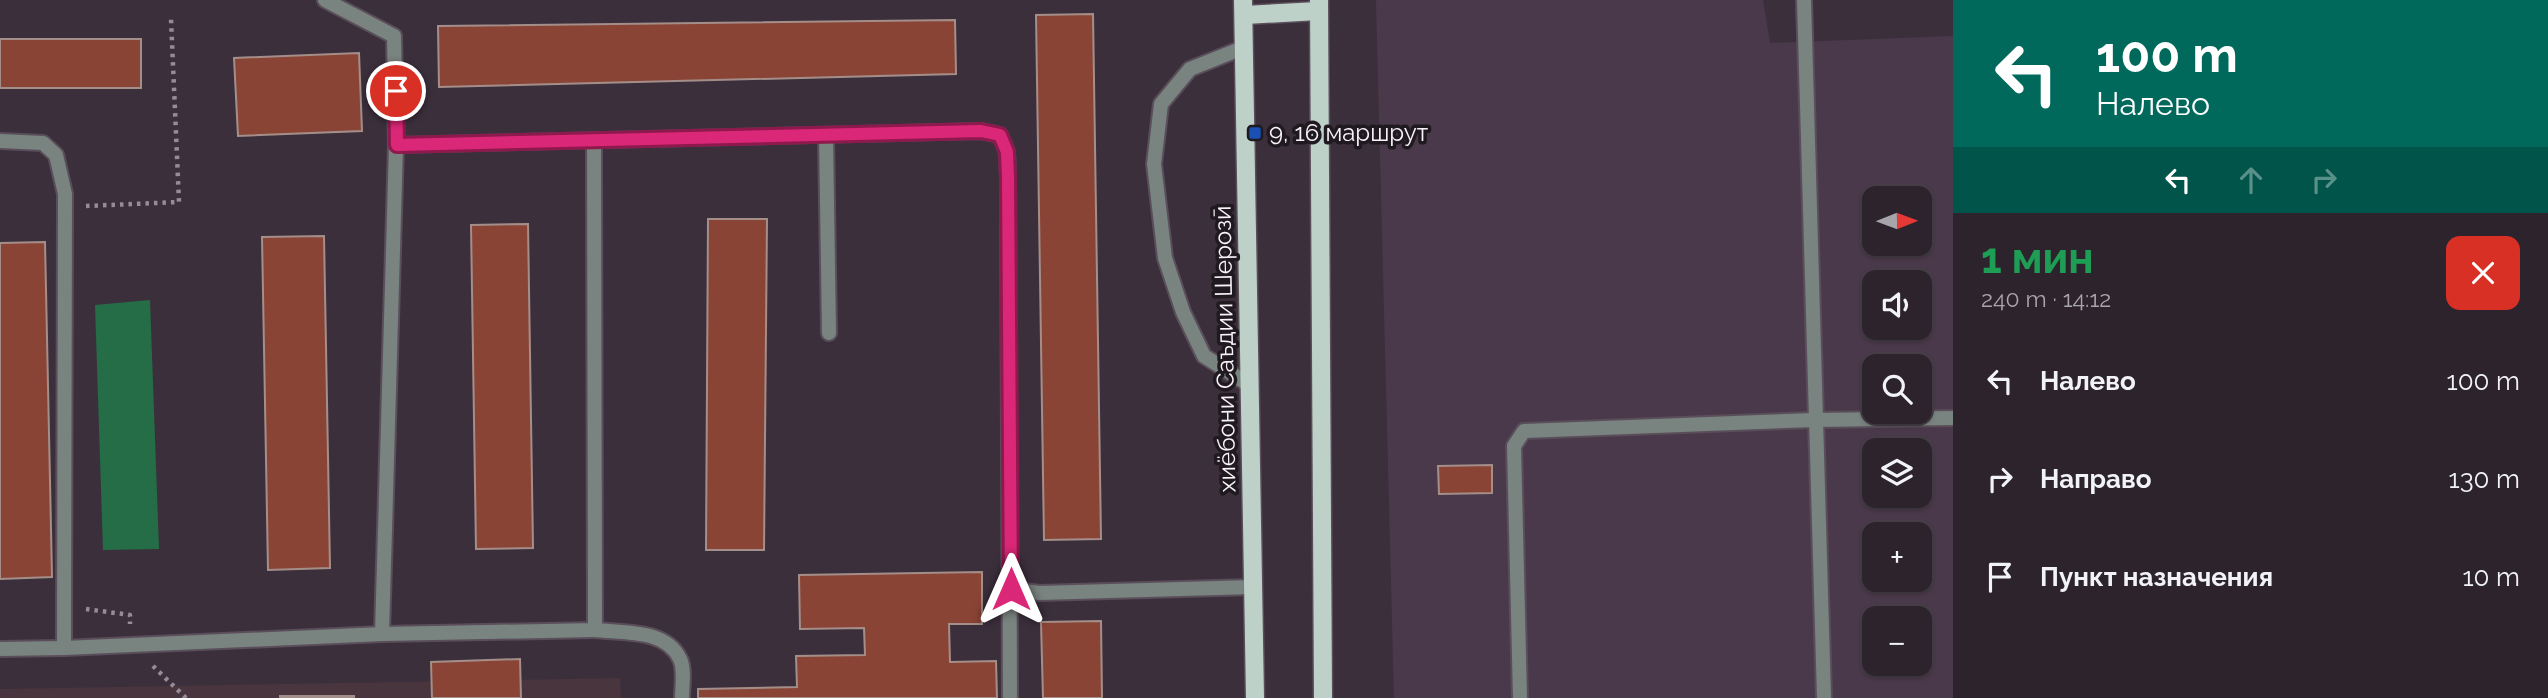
<!DOCTYPE html>
<html lang="ru">
<meta charset="utf-8">
<style>
body{margin:0;font-family:Raleway,sans-serif;background:#352b35;color:#f1f3f6;height:100vh;display:flex;flex-direction:column;font-size:26px;white-space:nowrap}
*{box-sizing:border-box;margin:0}
p{font-size:23px;color:#a7a4aa}
.icon{flex:none;width:38px;height:38px;fill:none;stroke:currentColor;stroke-width:2;stroke-linecap:round;stroke-linejoin:round}
.map{position:relative;flex:1;overflow:hidden}
.side{display:flex;flex-direction:column;background:#2d232d;width:595px}
.side>*{flex:none}
.hud{background:#00695c;color:#fff;overflow:hidden}
.needle{width:46px;rotate:89deg}
.tools{position:absolute;left:1862px;top:186px;display:grid;gap:14px}
.tools a{display:grid;place-items:center;width:70px;height:70px;border-radius:14px;background:#2d232d;box-shadow:0 2px 5px #0004,0 0 0 2px #484049;font-size:35px}
.pin{position:absolute;display:grid;place-items:center;width:60px;height:60px;color:#fff;margin:-30px;border:4px solid #fff;border-radius:50%;box-shadow:0 2px 7px #0007}
.me{position:absolute;width:77px;margin:-38px;rotate:0deg;stroke-linejoin:round;filter:drop-shadow(0 0 5px #0008)}
.turn{display:flex;align-items:center;gap:24px;height:147px;padding:0 28px;font-size:32px}
.turn .icon{width:91px;height:91px;stroke-width:2.5}
.turn b{display:block;font-size:49px;line-height:60px}
.lanes{display:flex;align-items:center;height:66px;padding:0 28px;background:#0003;justify-content:center;gap:35px;direction:ltr}
.lanes .off{opacity:.35}
.round{display:grid;place-items:center;flex:none;width:74px;height:74px;border-radius:14px;background:#352b35}
.headline{display:flex;align-items:center;justify-content:space-between;height:119px;padding:0 28px}
h1{font-size:42px;font-weight:700;line-height:52px;color:#1e9e55}
ul{padding:0;list-style:none}
li{display:flex;align-items:center;gap:21px;height:98px;padding:0 28px}
li div{flex:1}
li b{display:block;font-size:26px}
li em{font-style:normal}
main{display:flex;flex:1;min-height:0}
.map>svg:first-child{display:block}
.built{fill:#4a394a;fill-rule:evenodd}
.education{fill:#48353d}
.green{fill:#246d47}
.building{fill:#8a4436;stroke:#a48e89;stroke-width:2}
.lines{fill:none;stroke-linecap:round;stroke-linejoin:round}
.lane-casing{stroke:#5a4e5a;stroke-width:18}
.primary-casing{stroke:#5a4e5a;stroke-width:21}
.path{stroke:#968b96;stroke-width:4.5;stroke-dasharray:3.5 5;stroke-linecap:butt}
.lane{stroke:#79837f;stroke-width:14}
.primary{stroke:#bed1c9;stroke-width:18}
.route-casing{stroke:#8e194d;stroke-width:18}
.route{stroke:#db2777;stroke-width:12}
.transit-dot{fill:#1a4fb4;stroke:#1f1a1f;stroke-width:2.5}
.labels{text-anchor:middle;stroke-width:7;stroke-linejoin:round;paint-order:stroke}
.poi-label{font-size:24px;fill:#faf1fa;stroke:#1f1a1f;text-anchor:start}
.street-label{font-size:24px;fill:#faf1fa;stroke:#1f1a1f}
</style>
<main>
<div class="map">
<svg width="1953" height="698" viewBox="0 0 1953 698">
<rect width="100%" height="100%" fill="#3c2f3c"/>
<path class="built" d="M1376,0H1763L1770,43L1953,36V698H1394ZM1874,198H1920V243H1874ZM1874,282H1920V327H1874ZM1874,366H1920V411H1874ZM1874,450H1920V495H1874ZM1874,534H1920V579H1874ZM1874,618H1920V663H1874Z"/>
<path class="education" d="M620,678L621,698H0V689Z"/>
<path class="green" d="M150,300L159,549L103,550L95,305Z"/>
<g class="building">
<path d="M1093,14L1101,539L1044,540L1036,15Z"/>
<path d="M955,20L956,74L439,87L438,26Z"/>
<rect x="0" y="39" width="141" height="49"/>
<path d="M359,53L362,131L238,136L234,58Z"/>
<path d="M708,219H767L764,550H706Z"/>
<path d="M528,224L533,548L476,549L471,225Z"/>
<path d="M324,236L330,568L268,570L262,237Z"/>
<path d="M45,242L52,577L0,579V243Z"/>
<path d="M1492,465V493L1439,494L1438,466Z"/>
<path d="M982,572V624H949L950,662L996,661L997,698H698V689L797,687L796,656L865,655L864,628L800,629L799,575Z"/>
<path d="M1101,621L1102,698H1043L1041,622Z"/>
<path d="M520,659L521,698H432L431,662Z"/>
<rect x="280" y="696" width="74" height="2"/>
</g>
<g class="lines">
<g class="lane-casing">
<g id="lane">
<path d="M325,0L394,36L396,145L382,634L595,630L594,140"/>
<path d="M1804,0L1824,698"/>
<path d="M1245,47L1190,69L1161,104L1154,164L1165,258L1183,312L1204,356L1251,386"/>
<path d="M826,135L829,333"/>
<path d="M0,141L43,143L56,155L65,194L64,648L382,634"/>
<path d="M396,145L981,131L1000,135L1007,152L1008,178L1010,698"/>
<path d="M1011,589L1039,593L1253,587"/>
<path d="M595,630C624,633 666,629 680,659C685,669 682,687 682,698"/>
<path d="M0,649L64,648"/>
<path d="M1520,698L1514,446L1524,431L1814,420L1953,418"/>
</g>
</g>
<g class="primary-casing">
<g id="primary">
<path d="M1243,0L1255,698"/>
<path d="M1319,0L1323,698"/>
<path d="M1245,15L1318,11"/>
</g>
</g>
<g class="path">
<path d="M86,206L179,202L171,19"/>
<path d="M86,609L130,615V624"/>
<path d="M153,666L186,698"/>
</g>
<use href="#lane" class="lane"/>
<use href="#primary" class="primary"/>
</g>
<g class="lines">
<g class="route-casing">
<path id="route" d="M396,91L397,145L981,131L1000,135L1007,152L1008,178L1011,589"/>
</g>
<use href="#route" class="route"/>
</g>
<rect class="transit-dot" x="1248" y="126" width="14" height="14" rx="3.5"/>
<g class="labels">
<g class="poi-label">
<text x="1269" y="141">9, 16 маршрут</text>
</g>
<g class="street-label">
<text transform="translate(1225 349) rotate(-91)" y="8">хиёбони Саъдии Шерозӣ</text>
</g>
</g>
</svg>
<div class="tools">
<a><svg class="needle" viewBox="-14 -14 28 28"><path d="M0-13l5 13h-10z" fill="#e53935"/><path d="M0 13l5-13h-10z" fill="#a7a4aa"/></svg></a>
<a><svg class="icon" aria-label="sound" viewBox="0 0 24 24"><path d="M4 9h4l5-4v14l-5-4H4zM17 9q2 3 0 6"/></svg></a>
<a><svg class="icon" aria-label="search" viewBox="0 0 24 24"><circle cx="10" cy="10" r="6"/><path d="M15 15l6 6"/></svg></a>
<a><svg class="icon" aria-label="layers" viewBox="0 0 24 24"><path d="M12 4l9 5-9 5-9-5zM3 14l9 5 9-5"/></svg></a>
<a>+</a>
<a>−</a>
</div>
<div class="pin" style="left:396px;top:91px;background:#d93025"><svg class="icon" aria-label="arrive" viewBox="0 0 24 24"><path d="M6 21V4h12l-3 4 3 4H6"/></svg></div>
<svg class="me" style="left:1011px;top:589px" viewBox="-20 -20 40 40"><path d="M0-17L14 15 0 8-14 15z" fill="#db2777" stroke="#fff" stroke-width="4"/></svg>
</div>
<section class="side">
<div class="hud">
<div class="turn"><svg class="icon" aria-label="left" viewBox="0 0 24 24"><path d="M17 20v-9H6M10 6l-5 5 5 5"/></svg><div><b>100 m</b>Налево</div></div>
<div class="lanes"><svg class="icon" aria-label="left" viewBox="0 0 24 24"><path d="M17 20v-9H6M10 6l-5 5 5 5"/></svg><svg class="icon off" aria-label="ahead" viewBox="0 0 24 24"><path d="M12 20V5M6 11l6-6 6 6"/></svg><svg class="icon off" aria-label="right" viewBox="0 0 24 24"><path d="M7 20v-9h11M14 6l5 5-5 5"/></svg></div>
</div>
<div class="headline"><div><h1>1 мин</h1><p>240 m · 14:12</p></div><a class="round" style="background:#d93025;color:#fff"><svg class="icon" aria-label="close" viewBox="0 0 24 24"><path d="M6 6l12 12M18 6L6 18"/></svg></a></div>
<ul>
<li><svg class="icon" aria-label="left" viewBox="0 0 24 24"><path d="M17 20v-9H6M10 6l-5 5 5 5"/></svg><div><b>Налево</b></div><em>100 m</em></li>
<li><svg class="icon" aria-label="right" viewBox="0 0 24 24"><path d="M7 20v-9h11M14 6l5 5-5 5"/></svg><div><b>Направо</b></div><em>130 m</em></li>
<li><svg class="icon" aria-label="arrive" viewBox="0 0 24 24"><path d="M6 21V4h12l-3 4 3 4H6"/></svg><div><b>Пункт назначения</b></div><em>10 m</em></li>
</ul>
</section>
</main>
